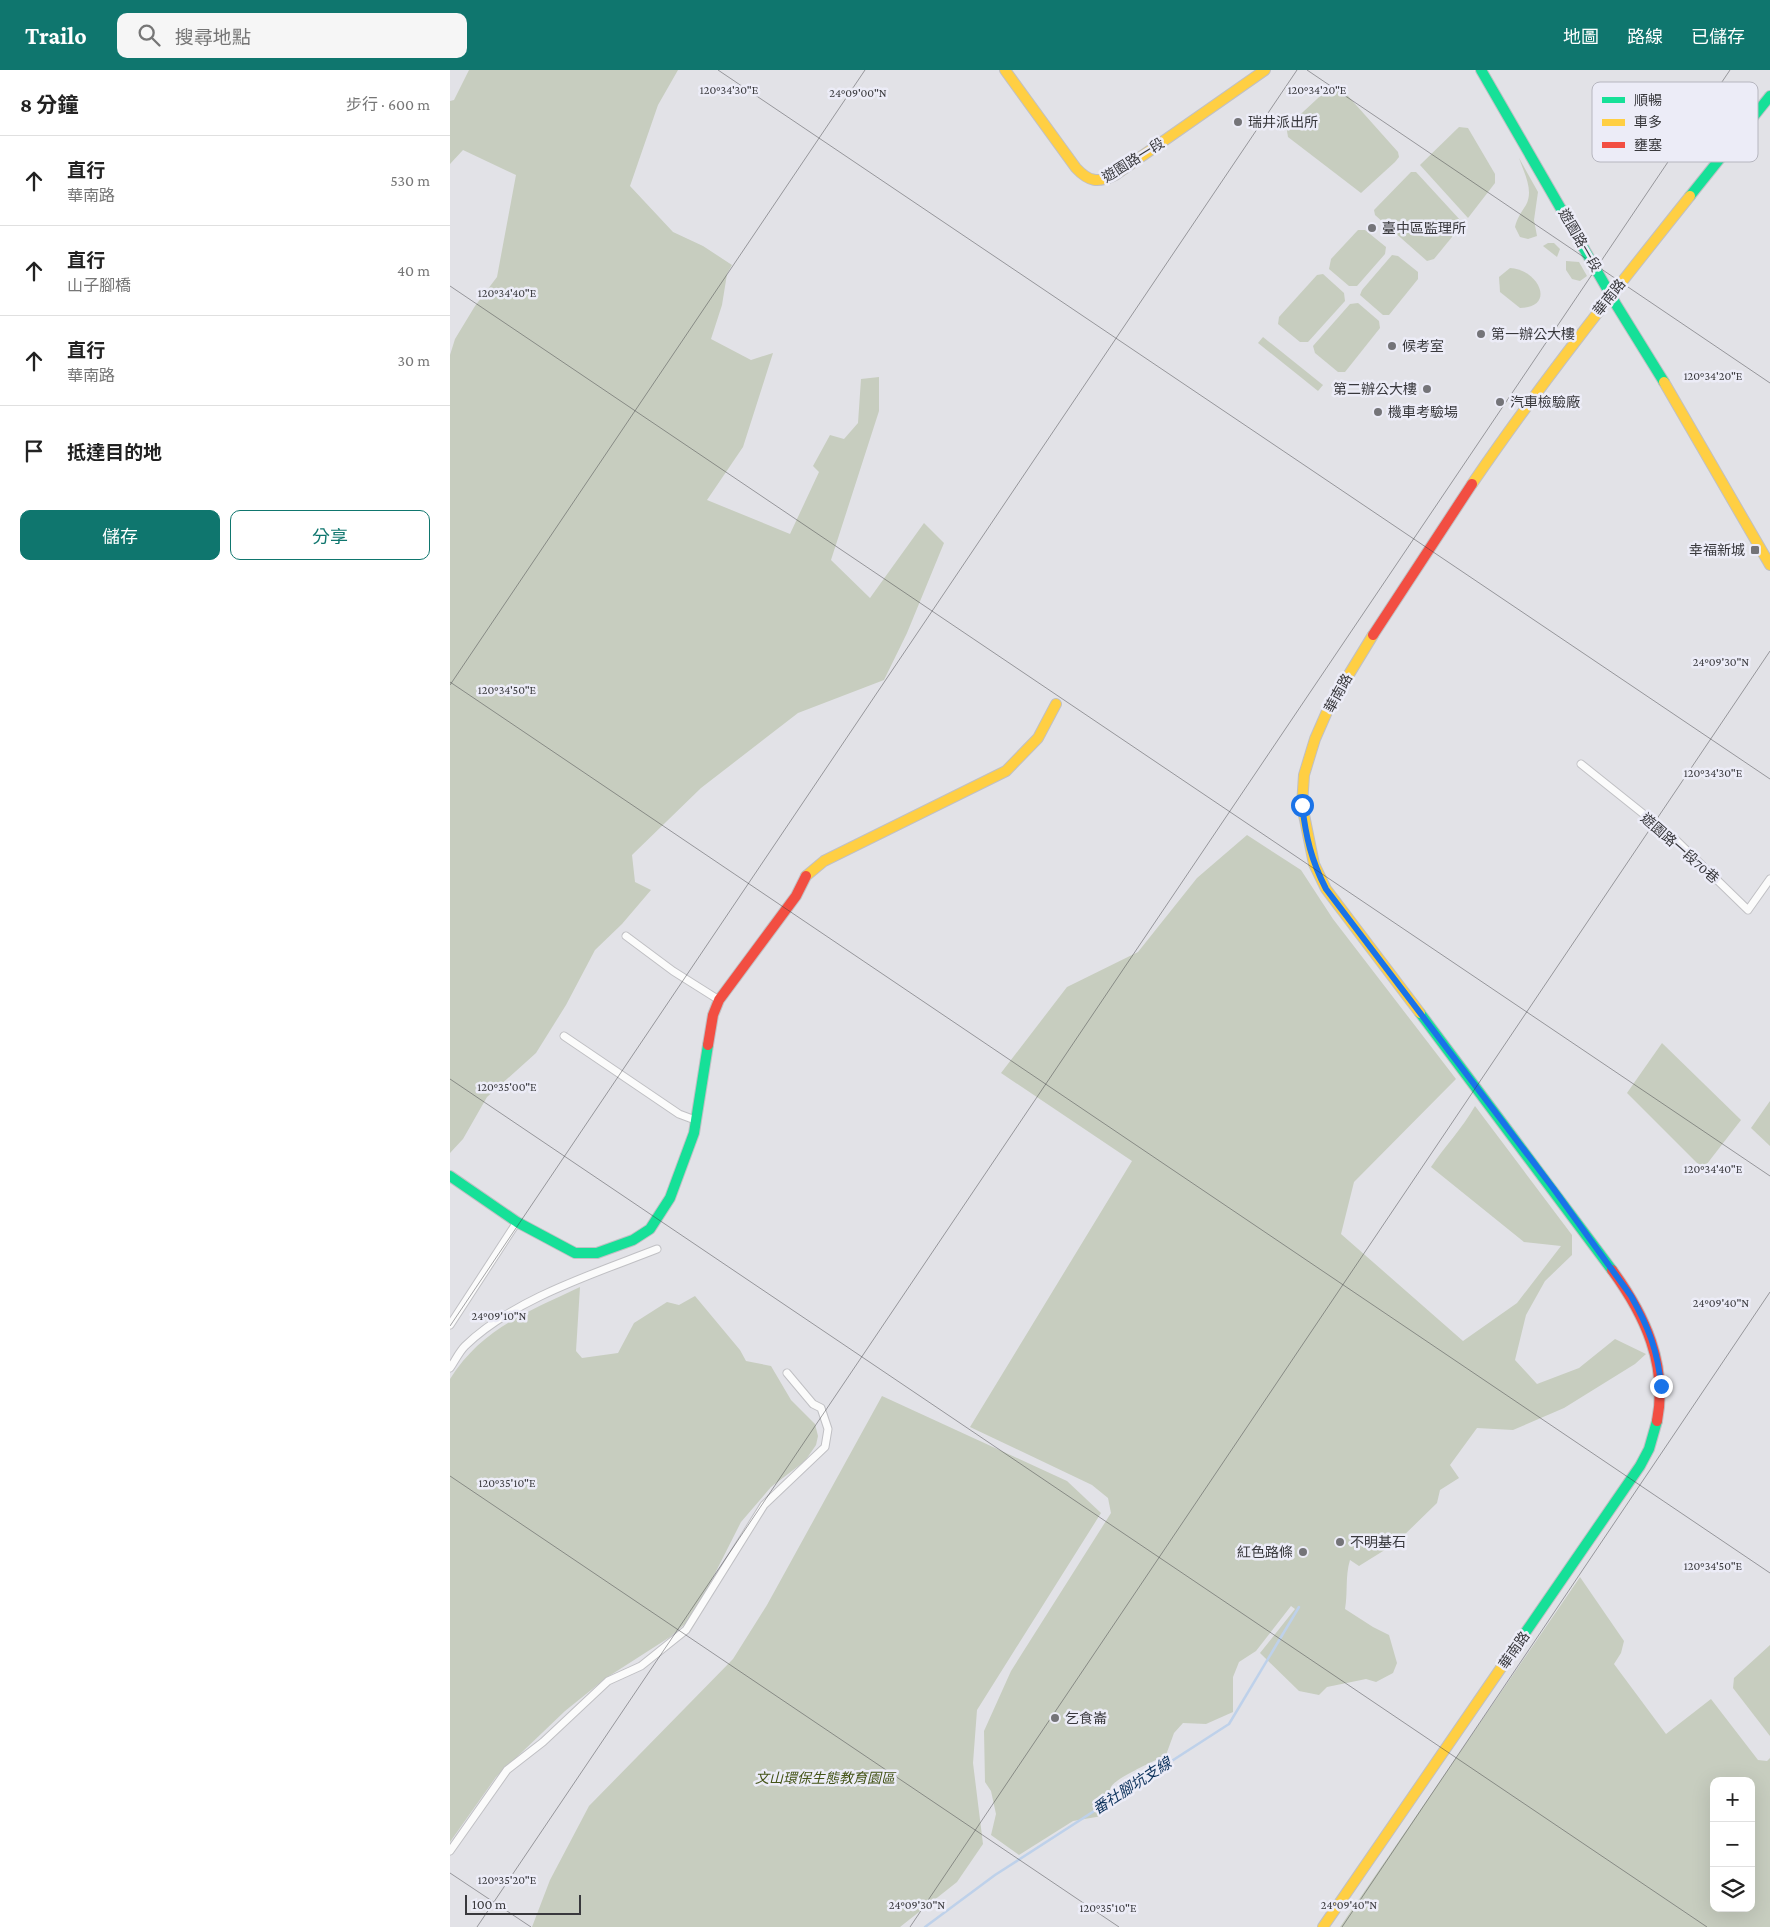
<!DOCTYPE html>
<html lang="zh-TW">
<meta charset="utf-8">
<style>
:root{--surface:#fff;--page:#f6f6f6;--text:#222;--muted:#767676;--line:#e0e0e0;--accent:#0f766e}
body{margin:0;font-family:"Crimson Pro","Noto Sans TC",serif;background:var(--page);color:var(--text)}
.controls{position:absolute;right:15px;bottom:15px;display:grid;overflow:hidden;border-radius:10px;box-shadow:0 5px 20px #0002}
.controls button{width:45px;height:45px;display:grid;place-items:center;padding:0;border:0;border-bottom:1px solid var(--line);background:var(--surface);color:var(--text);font:25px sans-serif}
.scale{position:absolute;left:15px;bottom:12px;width:116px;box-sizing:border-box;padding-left:5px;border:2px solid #39393d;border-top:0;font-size:14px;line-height:18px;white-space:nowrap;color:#39393d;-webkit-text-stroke:4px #ececf7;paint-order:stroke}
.stop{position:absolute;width:15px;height:15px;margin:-11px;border:4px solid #1a73e8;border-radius:50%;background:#fff}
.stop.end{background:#1a73e8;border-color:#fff;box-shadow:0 1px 5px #0008}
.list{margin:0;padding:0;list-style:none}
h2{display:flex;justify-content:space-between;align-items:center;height:65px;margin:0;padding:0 20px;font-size:21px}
h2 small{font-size:16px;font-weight:400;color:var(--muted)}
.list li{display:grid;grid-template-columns:32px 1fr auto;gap:15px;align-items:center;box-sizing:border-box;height:90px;padding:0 20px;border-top:1px solid var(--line)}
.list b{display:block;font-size:19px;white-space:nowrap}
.list p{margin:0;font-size:16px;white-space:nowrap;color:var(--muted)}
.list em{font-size:16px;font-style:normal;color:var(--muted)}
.actions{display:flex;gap:10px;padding:15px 20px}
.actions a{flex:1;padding:11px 0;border:1px solid var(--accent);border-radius:10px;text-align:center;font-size:18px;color:var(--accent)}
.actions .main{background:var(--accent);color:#fff}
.icon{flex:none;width:28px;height:28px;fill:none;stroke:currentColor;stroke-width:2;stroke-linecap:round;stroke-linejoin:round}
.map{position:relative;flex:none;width:1320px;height:1857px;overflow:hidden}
header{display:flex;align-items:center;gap:30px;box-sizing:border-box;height:70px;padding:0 25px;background:var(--accent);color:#fff}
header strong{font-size:24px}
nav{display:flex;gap:28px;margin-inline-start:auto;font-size:18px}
.search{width:350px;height:45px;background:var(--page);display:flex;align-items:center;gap:12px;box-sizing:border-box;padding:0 18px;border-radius:10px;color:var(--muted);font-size:19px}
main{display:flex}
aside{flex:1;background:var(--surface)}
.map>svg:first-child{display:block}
.green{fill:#c7cdbf;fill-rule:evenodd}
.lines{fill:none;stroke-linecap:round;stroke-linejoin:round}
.stream{stroke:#bed1ea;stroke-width:2.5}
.street-casing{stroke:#c0c0c4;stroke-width:9}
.fast-casing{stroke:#c0c0c4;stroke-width:12}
.slow-casing{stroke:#c0c0c4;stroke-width:12}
.jam-casing{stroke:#c0c0c4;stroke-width:12}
.street{stroke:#fbfbfb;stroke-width:7}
.fast{stroke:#16e098;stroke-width:10}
.slow{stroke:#ffcf43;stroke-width:10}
.jam{stroke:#f24e42;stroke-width:10}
.route{stroke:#1a73e8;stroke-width:6}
.ticks{fill:none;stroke:#39393d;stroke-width:1;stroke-opacity:0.45}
.poi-dot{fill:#747478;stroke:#ececf7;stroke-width:2}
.labels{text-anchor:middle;stroke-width:5;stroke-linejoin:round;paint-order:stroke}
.poi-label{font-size:14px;fill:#39393d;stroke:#ececf7;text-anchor:start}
.street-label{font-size:14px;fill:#39393d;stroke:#ececf7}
.park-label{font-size:14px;font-style:italic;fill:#435317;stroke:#ececf7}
.water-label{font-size:15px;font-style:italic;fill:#0b315b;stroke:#ececf7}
.key{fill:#ececf7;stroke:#b6b6bf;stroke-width:1}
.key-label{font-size:14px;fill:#39393d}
.ticks-label{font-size:12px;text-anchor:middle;fill:#39393d;stroke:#ececf7;stroke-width:5;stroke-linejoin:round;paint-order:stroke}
</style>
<header>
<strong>Trailo</strong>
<div class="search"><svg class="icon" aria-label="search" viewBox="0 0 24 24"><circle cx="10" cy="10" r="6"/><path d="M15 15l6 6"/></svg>搜尋地點</div>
<nav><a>地圖</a><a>路線</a><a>已儲存</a></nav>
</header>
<main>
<aside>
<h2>8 分鐘<small>步行 · 600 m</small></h2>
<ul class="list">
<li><svg class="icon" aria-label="ahead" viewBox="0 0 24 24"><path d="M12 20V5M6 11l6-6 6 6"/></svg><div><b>直行</b><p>華南路</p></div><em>530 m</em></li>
<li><svg class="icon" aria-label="ahead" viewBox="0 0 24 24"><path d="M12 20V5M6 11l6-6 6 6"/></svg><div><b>直行</b><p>山子腳橋</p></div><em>40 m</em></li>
<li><svg class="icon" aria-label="ahead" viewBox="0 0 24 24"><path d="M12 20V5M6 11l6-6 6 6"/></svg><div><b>直行</b><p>華南路</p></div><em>30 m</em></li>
<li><svg class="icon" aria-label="arrive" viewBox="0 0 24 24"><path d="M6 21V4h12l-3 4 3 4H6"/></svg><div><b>抵達目的地</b></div></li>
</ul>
<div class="actions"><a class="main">儲存</a><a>分享</a></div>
</aside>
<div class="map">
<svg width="1320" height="1857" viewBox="0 0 1320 1857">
<rect width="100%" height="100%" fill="#e2e2e7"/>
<g class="green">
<polygon points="19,0 228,0 208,35 180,116 223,162 253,176 282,195 277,204 272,235 261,269 301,290 323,283 293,377 257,430 340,464 369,402 363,396 380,365 394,369 408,353 411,309 429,307 429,341 381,490 420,528 474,453 494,473 457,563 434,610 348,643 251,718 182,785 185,812 201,820 172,854 145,880 116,935 86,983 37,1027 13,1069 0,1083 0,285 5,269 25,236 47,207 66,105 13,80 0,94 0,31 4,30"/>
<polygon points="881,16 890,17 948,82 949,87 945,92 911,123 838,67 837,61 839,55"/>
<polygon points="1009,57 1018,58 1045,104 1045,113 1018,148 970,95"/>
<path d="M1069,88L1088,122L1084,150L1087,166L1078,169L1070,167L1065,157C1067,148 1071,143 1076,135C1084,120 1074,103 1069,88Z"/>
<polygon points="961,102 966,102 1011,151 1011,156 984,189 977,191 925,145 924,140"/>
<polygon points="908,160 915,160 936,177 935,184 907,216 899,216 879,199 881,189"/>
<polygon points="1098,173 1104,173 1110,179 1107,187 1093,176"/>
<polygon points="942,185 948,186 968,202 968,209 939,245 933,245 910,225 912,220"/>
<polygon points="1116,191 1129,192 1137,206 1130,211 1122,209 1116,200"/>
<path d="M1060,198C1088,199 1107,237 1070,238L1050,222L1049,207Z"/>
<polygon points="873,204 894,223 895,231 858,272 850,272 828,254 829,247 867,205"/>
<polygon points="908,233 929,251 930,258 895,302 888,302 865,283 863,276 900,234"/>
<polygon points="813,267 873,315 868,321 808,273"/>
<path d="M797,765L851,800L883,849L1006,1009L904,1112L891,1164L1013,1271L1067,1233L1111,1176L1074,1172L981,1097C995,1076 1012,1059 1025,1036L1122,1165V1185L1095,1211L1076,1245L1065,1290L1087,1314L1129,1298L1165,1269L1196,1284L1185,1294L1114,1338L1063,1360L1027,1358L1000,1395L1009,1408L990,1420L987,1433L946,1473L909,1496L900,1490C895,1506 898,1523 895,1539L923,1557L939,1565L947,1593L943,1603L926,1612L916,1609L877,1617L869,1625L849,1621L810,1583L845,1539L841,1536L806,1581L789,1592L783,1607V1642L756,1654L733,1653L724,1663L716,1685C705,1691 665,1708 661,1717C656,1727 663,1731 652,1746L623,1751L569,1785L541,1765L546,1744L541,1721L535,1712L534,1661L561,1601L661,1443L658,1428L642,1415L520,1357L682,1091L551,1003L617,917L688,882L747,808Z"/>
<polygon points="1212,973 1291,1050 1253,1099 1177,1023"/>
<polygon points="1320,1031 1320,1076 1301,1058"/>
<path d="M130,1217L126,1281L132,1288L168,1283L184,1253L217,1232L229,1235L245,1226L290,1280L296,1291L321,1296L341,1330L365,1354L368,1366L366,1375L355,1391L321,1417L291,1452L250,1533L237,1552L220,1567L156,1608L115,1641L46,1707L0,1772V1309C32,1258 78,1242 130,1217Z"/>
<polygon points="432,1326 617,1411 651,1443 527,1640 523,1693 533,1774 507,1812 450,1857 82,1857 100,1810 139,1736 283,1589 317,1535"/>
<path d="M1130,1507L1174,1571L1171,1583L1164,1594L1216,1664L1261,1629L1308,1690L1317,1691L1320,1688V1857H890ZM1264,1711H1301V1838H1264Z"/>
<polygon points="1320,1575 1320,1666 1283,1618 1284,1608"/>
</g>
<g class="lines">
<polyline class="stream" points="475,1857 545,1805 779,1654 849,1537"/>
<defs>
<g id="street">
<polyline points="1131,694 1226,770 1298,840 1320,809"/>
<polyline points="176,866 223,901 269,930"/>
<polyline points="114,966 229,1044 245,1050"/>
<polyline points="0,1255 67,1152"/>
<path d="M0,1298C5,1291 9,1282 15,1276C63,1229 146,1203 207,1179"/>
<polyline points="0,1781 57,1700 93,1672 158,1611 191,1596 236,1560 314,1435 375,1377 378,1359 371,1338 363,1334 337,1303"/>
</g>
<g id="fast">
<polyline points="1031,0 1167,236 1214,312"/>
<polyline points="1240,126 1320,26"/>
<polyline points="970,943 1162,1200"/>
<polyline points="0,1106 67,1152 125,1183 147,1183 183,1170 200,1159 220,1128 244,1063 258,975"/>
<polyline points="1053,1595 1190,1396 1199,1379 1207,1351"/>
</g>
<g id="slow">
<path d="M555,0L626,98C639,112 648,113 665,105L815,0"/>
<polyline points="1214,312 1320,495"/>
<path d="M1022,414C1090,314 1165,220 1240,126"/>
<polyline points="923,565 879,637 865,669 854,705 852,735 864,794 876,819 970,943"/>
<polyline points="356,806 374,791 556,701 588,668 606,634"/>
<polyline points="873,1857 1053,1595"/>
</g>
<g id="jam">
<polyline points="923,565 1022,414"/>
<polyline points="258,975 263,945 269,930 346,826 356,806"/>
<path d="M1162,1200C1195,1245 1218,1295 1207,1351"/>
</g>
</defs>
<use href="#street" class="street-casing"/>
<use href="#fast" class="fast-casing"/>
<use href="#slow" class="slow-casing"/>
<use href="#jam" class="jam-casing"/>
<use href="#street" class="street"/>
<use href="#fast" class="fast"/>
<use href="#slow" class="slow"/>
<use href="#jam" class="jam"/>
</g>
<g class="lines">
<path class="route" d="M852,735C856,767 861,790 876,819L1103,1118L1181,1226C1198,1256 1208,1281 1211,1316"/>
</g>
<path class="ticks" d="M268,0L1320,709M857,0L1320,313M0,216L1320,1106M0,612L1320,1503M0,615L415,0M0,1009L1257,1857M0,1256L847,0M0,1406L669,1857M0,1803L81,1857M27,1857L1280,0M460,1857L1320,581M892,1857L1320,1222"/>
<g class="poi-dot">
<circle cx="788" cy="52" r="5"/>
<circle cx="922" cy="158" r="5"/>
<circle cx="1031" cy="264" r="5"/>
<circle cx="942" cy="276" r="5"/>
<circle cx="977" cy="319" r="5"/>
<circle cx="1050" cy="332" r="5"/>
<circle cx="928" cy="342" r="5"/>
<rect x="1300" y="475" width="10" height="10" rx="2.5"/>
<circle cx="890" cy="1472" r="5"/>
<circle cx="853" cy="1482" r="5"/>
<circle cx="605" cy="1648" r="5"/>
</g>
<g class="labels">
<g class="poi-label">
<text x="798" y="57">瑞井派出所</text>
<text x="932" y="163">臺中區監理所</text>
<text x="1041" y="269">第一辦公大樓</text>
<text x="952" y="281">候考室</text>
<text x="967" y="324" text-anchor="end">第二辦公大樓</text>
<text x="1060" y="337">汽車檢驗廠</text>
<text x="938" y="347">機車考驗場</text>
<text x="1295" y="485" text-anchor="end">幸福新城</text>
<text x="900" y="1477">不明基石</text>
<text x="843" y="1487" text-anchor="end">紅色路條</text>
<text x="615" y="1653">乞食崙</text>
</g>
<g class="street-label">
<text transform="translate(683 90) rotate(-32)" y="5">遊園路一段</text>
<text transform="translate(1130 170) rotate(60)" y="5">遊園路一段</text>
<text transform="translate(1159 227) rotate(-51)" y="5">華南路</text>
<text transform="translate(888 623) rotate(-61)" y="5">華南路</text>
<text transform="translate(1230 778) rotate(41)" y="5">遊園路一段70巷</text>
<text transform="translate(1064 1580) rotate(-55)" y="5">華南路</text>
</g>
<g class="park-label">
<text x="375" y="1713">文山環保生態教育園區</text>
</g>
<g class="water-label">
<text transform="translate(682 1716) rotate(-33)" y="5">番社腳坑支線</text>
</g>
</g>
<rect x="1142" y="12" width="166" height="80" rx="8" class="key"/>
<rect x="1152" y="27" width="23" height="6" fill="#16e098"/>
<rect x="1152" y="49" width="23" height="7" fill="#ffcf43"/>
<rect x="1152" y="72" width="23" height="6" fill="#f24e42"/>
<g class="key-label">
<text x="1184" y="35">順暢</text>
<text x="1184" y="57">車多</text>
<text x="1184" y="80">壅塞</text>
</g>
<g class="ticks-label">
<text x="279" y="24">120°34'30"E</text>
<text x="867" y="24">120°34'20"E</text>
<text x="408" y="27">24°09'00"N</text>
<text x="57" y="227">120°34'40"E</text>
<text x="1263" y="310">120°34'20"E</text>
<text x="1271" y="596">24°09'30"N</text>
<text x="57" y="624">120°34'50"E</text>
<text x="1263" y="707">120°34'30"E</text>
<text x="57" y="1021">120°35'00"E</text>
<text x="1263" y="1103">120°34'40"E</text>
<text x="1271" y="1237">24°09'40"N</text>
<text x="49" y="1250">24°09'10"N</text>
<text x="57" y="1417">120°35'10"E</text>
<text x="1263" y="1500">120°34'50"E</text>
<text x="57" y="1814">120°35'20"E</text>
<text x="467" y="1839">24°09'30"N</text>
<text x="899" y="1839">24°09'40"N</text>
<text x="658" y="1842">120°35'10"E</text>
</g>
</svg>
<div class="controls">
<button>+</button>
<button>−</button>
<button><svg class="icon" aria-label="layers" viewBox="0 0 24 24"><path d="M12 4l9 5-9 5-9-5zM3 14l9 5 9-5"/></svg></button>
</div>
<div class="scale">100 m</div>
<div class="stop" style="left:852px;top:735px"></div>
<div class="stop end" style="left:1211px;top:1316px"></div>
</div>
</main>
